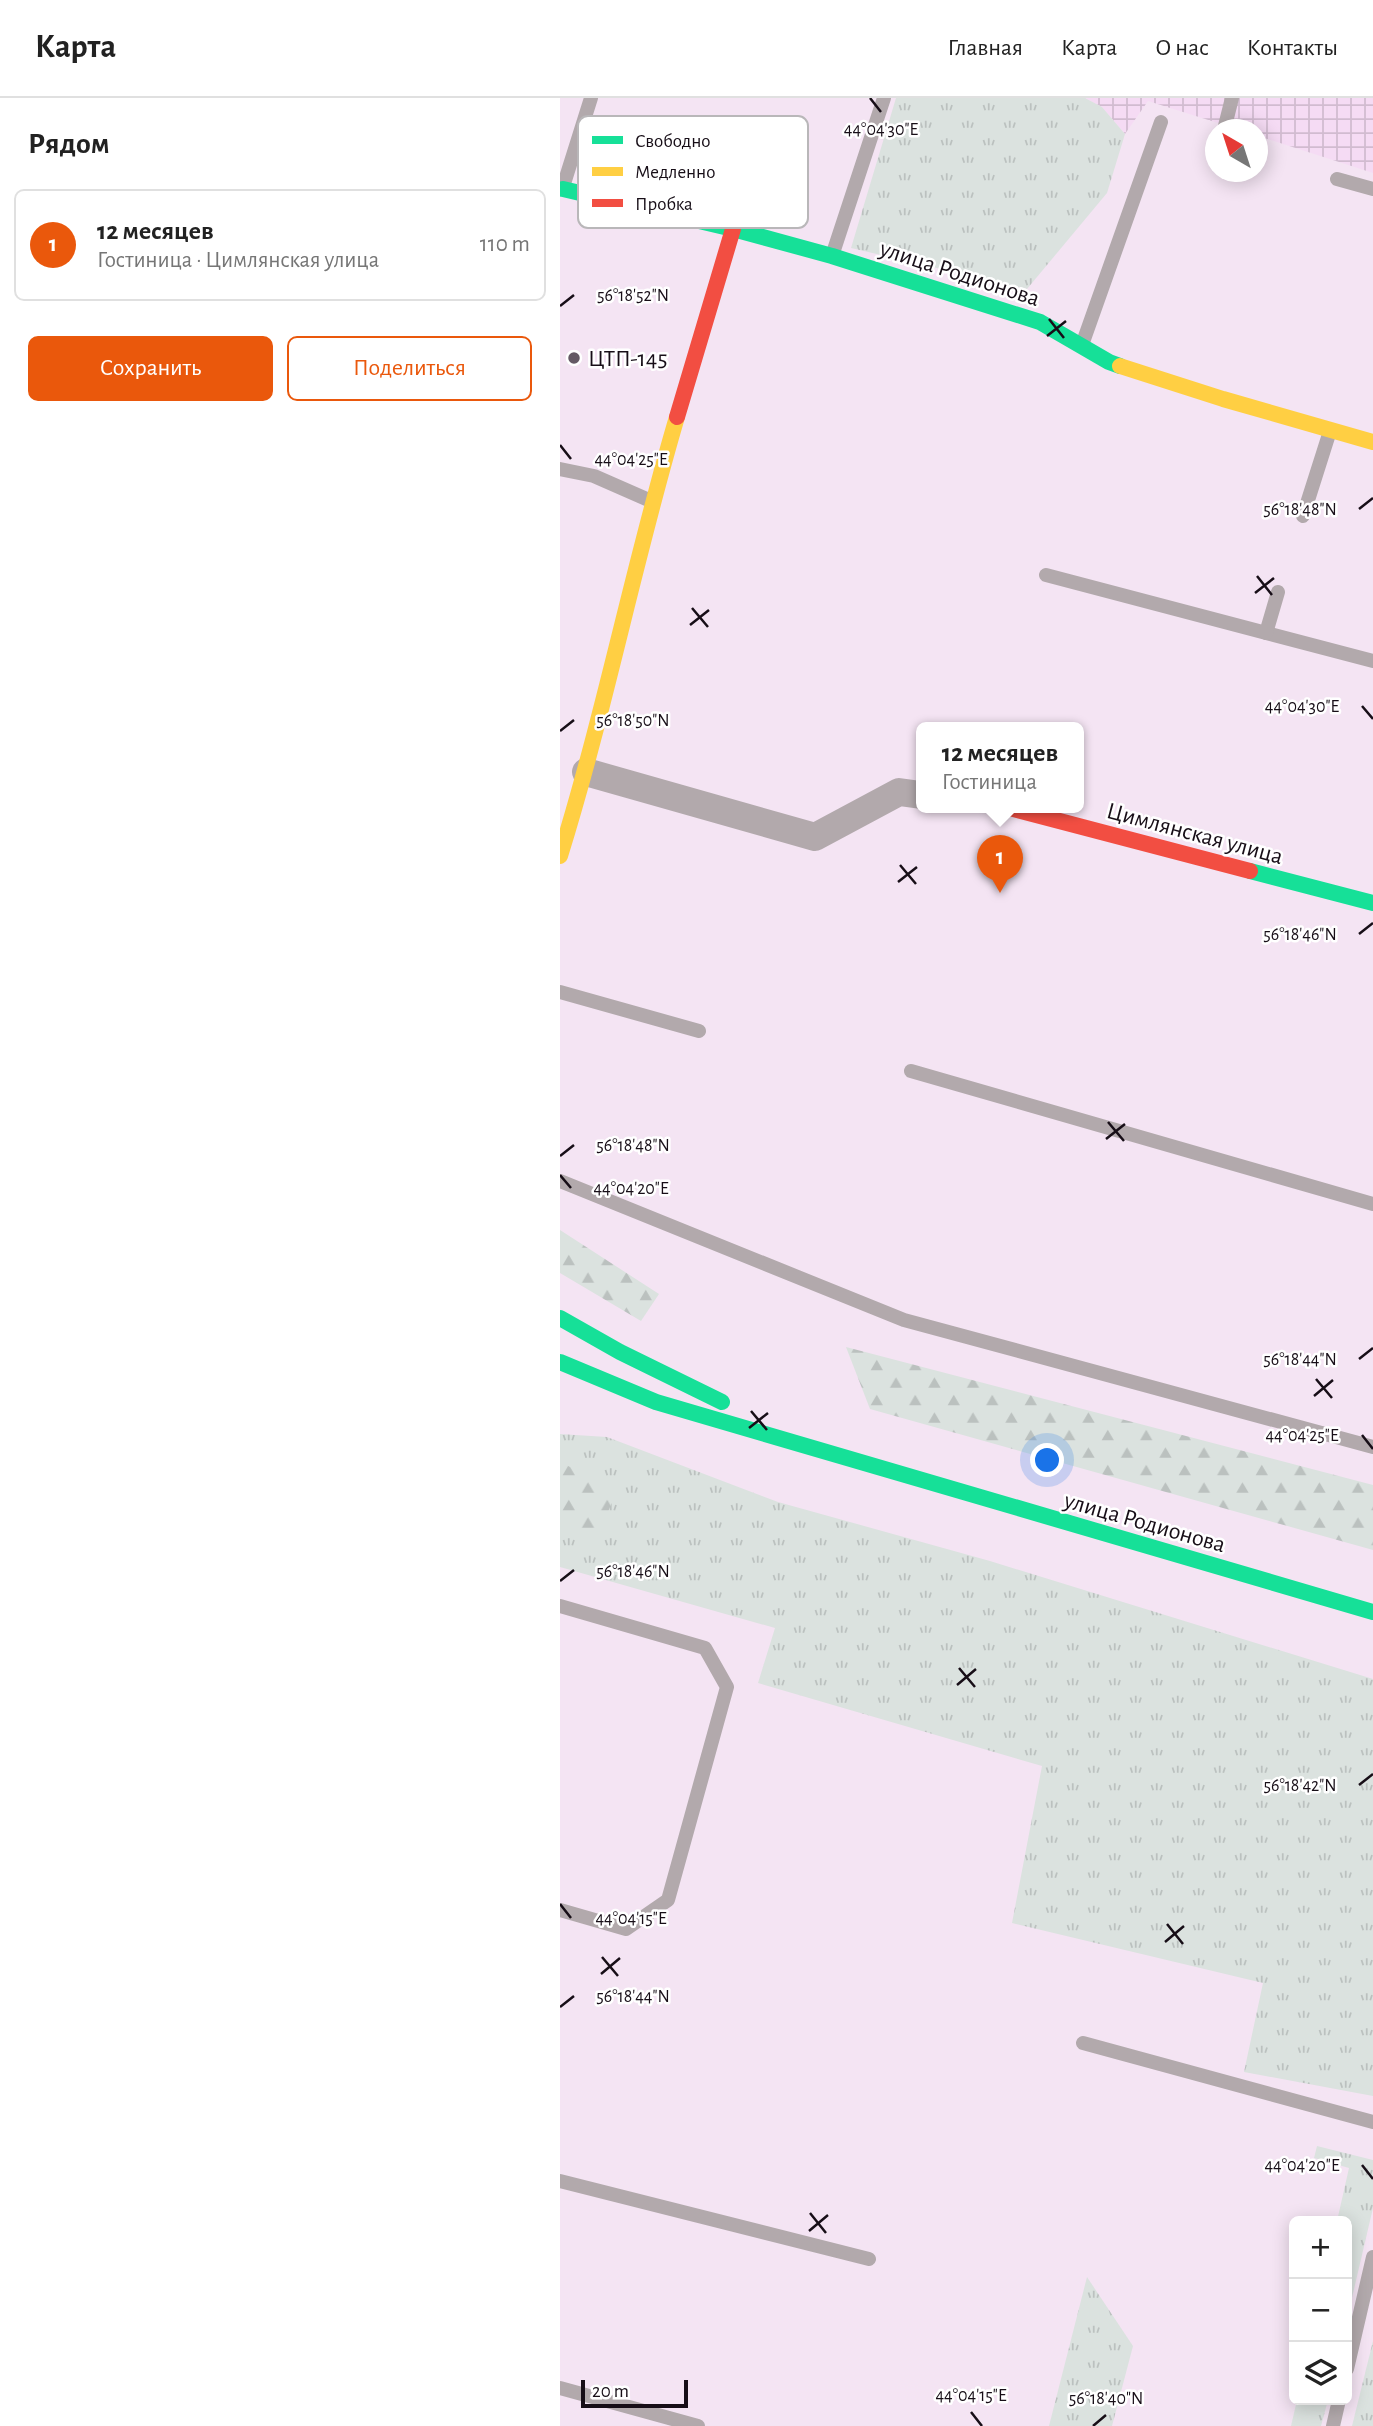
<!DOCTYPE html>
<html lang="ru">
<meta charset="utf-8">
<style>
:root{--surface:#fff;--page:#f2f2f2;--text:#222;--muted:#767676;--line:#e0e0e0;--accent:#ea580c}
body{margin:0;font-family:"Alegreya Sans",sans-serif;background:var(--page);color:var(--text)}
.controls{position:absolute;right:21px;bottom:21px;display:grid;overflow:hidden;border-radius:10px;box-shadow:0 4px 18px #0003}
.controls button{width:63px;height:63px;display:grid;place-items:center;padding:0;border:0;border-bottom:2px solid var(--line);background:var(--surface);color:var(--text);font:35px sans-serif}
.compass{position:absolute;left:645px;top:21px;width:63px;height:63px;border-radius:50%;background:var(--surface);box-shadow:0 4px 18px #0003;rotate:321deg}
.scale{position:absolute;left:21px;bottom:18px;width:107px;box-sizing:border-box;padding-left:7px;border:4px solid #170e17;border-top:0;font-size:19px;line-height:24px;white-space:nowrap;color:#170e17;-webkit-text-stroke:5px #fff;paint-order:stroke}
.you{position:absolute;left:488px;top:1363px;width:24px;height:24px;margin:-18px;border:5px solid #fff;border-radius:50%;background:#1a73e8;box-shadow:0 0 0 10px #1a73e833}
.badge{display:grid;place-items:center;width:46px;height:46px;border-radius:50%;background:var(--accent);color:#fff;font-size:23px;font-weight:700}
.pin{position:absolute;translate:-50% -58px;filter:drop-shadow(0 2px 4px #0008)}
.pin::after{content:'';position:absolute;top:37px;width:24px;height:21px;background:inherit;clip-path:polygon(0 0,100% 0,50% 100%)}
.popup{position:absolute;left:356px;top:624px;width:168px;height:91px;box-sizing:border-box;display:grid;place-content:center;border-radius:10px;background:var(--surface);filter:drop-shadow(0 2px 5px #0005);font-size:23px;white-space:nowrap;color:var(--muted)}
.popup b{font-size:26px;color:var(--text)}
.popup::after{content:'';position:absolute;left:50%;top:100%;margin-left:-14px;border:14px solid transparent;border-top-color:var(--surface)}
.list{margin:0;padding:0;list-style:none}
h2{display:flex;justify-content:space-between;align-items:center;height:91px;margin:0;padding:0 28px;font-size:30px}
h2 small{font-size:23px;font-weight:400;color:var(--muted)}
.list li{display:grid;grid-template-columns:46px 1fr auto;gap:21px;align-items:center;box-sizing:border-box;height:112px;margin:0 14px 14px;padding:0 14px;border:2px solid var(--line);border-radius:10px}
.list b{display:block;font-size:26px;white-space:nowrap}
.list p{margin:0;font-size:23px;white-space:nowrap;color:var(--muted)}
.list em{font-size:23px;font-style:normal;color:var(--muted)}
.actions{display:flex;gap:14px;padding:21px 28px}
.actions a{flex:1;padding:16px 0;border:2px solid var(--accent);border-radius:10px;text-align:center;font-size:24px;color:var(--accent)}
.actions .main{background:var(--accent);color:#fff}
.icon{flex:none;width:38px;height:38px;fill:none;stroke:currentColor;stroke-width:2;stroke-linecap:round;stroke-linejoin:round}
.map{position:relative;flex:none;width:813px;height:2328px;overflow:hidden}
header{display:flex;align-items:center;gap:42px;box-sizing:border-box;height:98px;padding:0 35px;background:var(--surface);border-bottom:2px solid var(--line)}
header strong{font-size:33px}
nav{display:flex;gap:38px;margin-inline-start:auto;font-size:24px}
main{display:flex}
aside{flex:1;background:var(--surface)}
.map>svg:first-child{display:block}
.industrial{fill:url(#industrial-grid)}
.grass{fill:url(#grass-tufts)}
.forest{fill:url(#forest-firs)}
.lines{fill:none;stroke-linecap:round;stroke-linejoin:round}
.lane{stroke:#b2a9ac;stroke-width:14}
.street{stroke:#b2a9ac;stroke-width:28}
.fast{stroke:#16e098;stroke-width:16}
.slow{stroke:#ffcf43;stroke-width:16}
.jam{stroke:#f24e42;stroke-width:16}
.ticks{fill:none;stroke:#170e17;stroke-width:2.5}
.poi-dot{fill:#645964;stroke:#fff;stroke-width:2.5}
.labels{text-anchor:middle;stroke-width:5;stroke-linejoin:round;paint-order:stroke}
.street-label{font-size:24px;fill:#170e17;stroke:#fff}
.poi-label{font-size:24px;fill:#170e17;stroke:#fff;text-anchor:start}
.key{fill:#fff;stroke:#b9b7b9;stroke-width:2}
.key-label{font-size:19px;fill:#170e17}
.ticks-label{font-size:18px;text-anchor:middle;fill:#170e17;stroke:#fff;stroke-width:5;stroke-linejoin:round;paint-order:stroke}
</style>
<header>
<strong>Карта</strong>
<nav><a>Главная</a><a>Карта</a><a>О нас</a><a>Контакты</a></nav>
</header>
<main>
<aside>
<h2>Рядом<small></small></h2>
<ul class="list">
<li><span class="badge">1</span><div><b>12 месяцев</b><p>Гостиница · Цимлянская улица</p></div><em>110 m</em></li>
</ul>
<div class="actions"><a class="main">Сохранить</a><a>Поделиться</a></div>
</aside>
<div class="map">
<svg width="813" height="2328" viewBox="0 0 813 2328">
<defs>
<pattern id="industrial-grid" width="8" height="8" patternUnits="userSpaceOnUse" patternTransform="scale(1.75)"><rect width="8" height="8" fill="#f5dbf4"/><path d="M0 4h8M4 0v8" fill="none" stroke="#d1bbd0"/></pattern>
<pattern id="grass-tufts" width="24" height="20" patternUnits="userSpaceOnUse" patternTransform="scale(1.75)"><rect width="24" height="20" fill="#dbe2df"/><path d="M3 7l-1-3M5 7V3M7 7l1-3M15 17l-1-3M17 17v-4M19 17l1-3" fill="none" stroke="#bbc1bf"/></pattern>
<pattern id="forest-firs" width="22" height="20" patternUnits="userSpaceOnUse" patternTransform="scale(1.75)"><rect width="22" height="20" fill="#dbe2df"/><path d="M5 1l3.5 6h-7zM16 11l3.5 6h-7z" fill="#bbc1bf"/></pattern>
</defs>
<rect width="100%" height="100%" fill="#f4e4f3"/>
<polygon class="industrial" points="525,0 813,0 813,75 698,38 698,32 677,31 588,3 565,36 542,9"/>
<g class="grass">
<polygon points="336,0 525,0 542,9 565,36 547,95 467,191 291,150"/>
<polygon points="0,1336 47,1339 218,1404 430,1463 813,1581 813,1998 684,1974 703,1885 452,1825 482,1668 198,1585 215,1530 0,1469"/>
<polygon points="757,2048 813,2062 813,2110 787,2221 787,2123 777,2123 789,2070 754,2060"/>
<polygon points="527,2179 573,2248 552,2328 489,2328"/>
<polygon points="813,2243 813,2328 792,2328"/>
<polygon points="737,2302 768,2302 761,2328 731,2328"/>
</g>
<g class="forest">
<polygon points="0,1132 99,1196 81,1223 0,1175"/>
<polygon points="286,1249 813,1387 813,1452 310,1311"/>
<polygon points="0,1364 57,1392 37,1441 0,1434"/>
</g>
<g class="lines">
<g class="lane">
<polyline points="664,32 672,0"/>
<polyline points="777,81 813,91"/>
<polyline points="3,89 31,0"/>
<polyline points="272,158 324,0"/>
<polyline points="522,247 601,24"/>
<polyline points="0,371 34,378 91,403"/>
<polyline points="743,418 770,333"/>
<polyline points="486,477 813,563"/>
<polyline points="706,535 718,494"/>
<polyline points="0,894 139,933"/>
<polyline points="351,973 813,1106"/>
<polyline points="0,1083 344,1222 813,1349"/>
<polyline points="0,1508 145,1550 167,1589 108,1802 66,1831 0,1812"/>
<polyline points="523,1945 813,2024"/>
<polyline points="0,2083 309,2161"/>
<polyline points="787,2271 813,2159"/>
<polyline points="0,2290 138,2328"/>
<polyline points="773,2328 779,2302"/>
</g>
<polyline class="street" points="26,674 255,739 339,694 361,697"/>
<g class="fast">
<polyline points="3,91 173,131 272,158 480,224 549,264 560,268"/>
<polyline points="690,773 813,805"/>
<polyline points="0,1220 60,1254 162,1304"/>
<polyline points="0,1264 96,1304 813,1514"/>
</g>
<g class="slow">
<polyline points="560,268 663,301 813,344"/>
<path d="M0,758C45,613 74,464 117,319"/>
</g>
<g class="jam">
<polyline points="117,319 173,131"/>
<polyline points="446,709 690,773"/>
</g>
</g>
<path class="ticks" d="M310,0L321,14M0,208L14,197M489,221L504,240M487,238L506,223M0,347L11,361M799,411L813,400M697,478L712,497M695,495L714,480M132,510L148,529M130,527L149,512M802,608L813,621M0,633L14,622M340,767L356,786M338,784L357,769M799,836L813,825M548,1024L564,1043M546,1041L565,1026M0,1058L14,1047M0,1077L11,1090M799,1261L813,1250M756,1281L772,1300M754,1298L773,1282M191,1313L207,1332M189,1330L208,1315M802,1337L813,1351M0,1483L14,1472M399,1570L415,1589M397,1587L416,1571M799,1687L813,1676M0,1806L11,1820M607,1826L623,1846M605,1844L624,1828M42,1859L58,1878M41,1876L60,1860M0,1909L14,1898M802,2067L813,2081M250,2115L266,2135M249,2133L268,2117M411,2314L422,2328M533,2328L546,2317"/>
<circle class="poi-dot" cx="14" cy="260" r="7"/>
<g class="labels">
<g class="street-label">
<text transform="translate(400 175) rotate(18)" y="8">улица Родионова</text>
<text transform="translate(635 735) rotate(15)" y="8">Цимлянская улица</text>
<text transform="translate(585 1424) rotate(16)" y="8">улица Родионова</text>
</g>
<g class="poi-label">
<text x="28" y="268">ЦТП-145</text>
</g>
</g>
<rect x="18" y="18" width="230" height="112" rx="10" class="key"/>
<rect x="32" y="38" width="31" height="8" fill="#16e098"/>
<rect x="32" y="69" width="31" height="9" fill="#ffcf43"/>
<rect x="32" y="101" width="31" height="8" fill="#f24e42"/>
<g class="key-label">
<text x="75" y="49">Свободно</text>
<text x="75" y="80">Медленно</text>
<text x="75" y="112">Пробка</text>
</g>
<g class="ticks-label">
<text x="321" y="37">44°04'30"E</text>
<text x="73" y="203">56°18'52"N</text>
<text x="71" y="367">44°04'25"E</text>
<text x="740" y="417">56°18'48"N</text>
<text x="742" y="614">44°04'30"E</text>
<text x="73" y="628">56°18'50"N</text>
<text x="740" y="842">56°18'46"N</text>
<text x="73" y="1053">56°18'48"N</text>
<text x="71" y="1096">44°04'20"E</text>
<text x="740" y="1267">56°18'44"N</text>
<text x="742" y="1343">44°04'25"E</text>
<text x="73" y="1479">56°18'46"N</text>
<text x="740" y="1693">56°18'42"N</text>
<text x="71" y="1826">44°04'15"E</text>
<text x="73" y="1904">56°18'44"N</text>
<text x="742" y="2073">44°04'20"E</text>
<text x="411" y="2303">44°04'15"E</text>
<text x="546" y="2306">56°18'40"N</text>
</g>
</svg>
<div class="controls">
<button>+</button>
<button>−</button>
<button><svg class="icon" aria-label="layers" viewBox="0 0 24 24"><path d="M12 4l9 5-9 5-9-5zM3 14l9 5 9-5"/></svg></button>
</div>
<svg class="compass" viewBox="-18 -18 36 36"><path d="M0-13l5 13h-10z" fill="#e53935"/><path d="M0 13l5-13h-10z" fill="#767676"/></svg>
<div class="scale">20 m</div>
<div class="you"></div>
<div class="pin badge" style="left:440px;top:795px">1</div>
<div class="popup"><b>12 месяцев</b>Гостиница</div>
</div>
</main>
